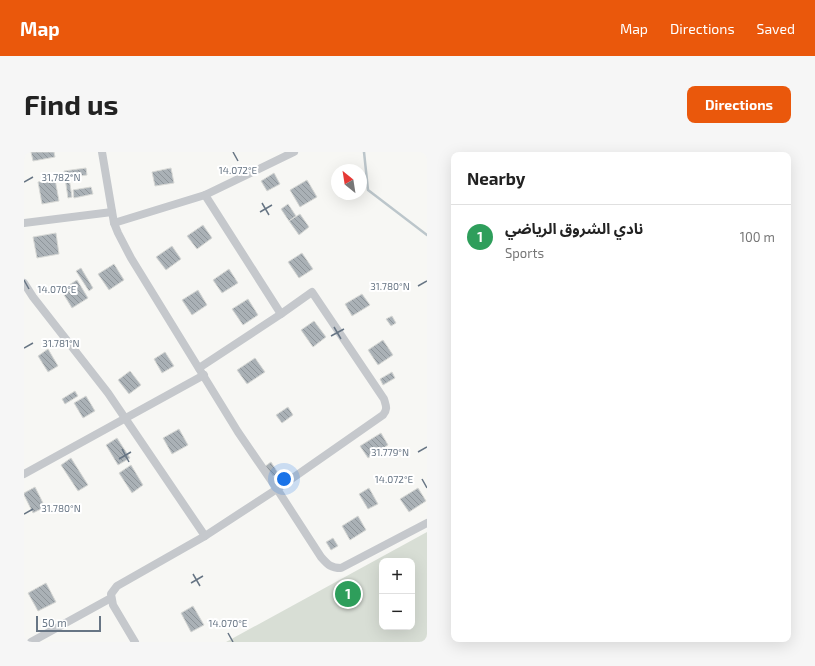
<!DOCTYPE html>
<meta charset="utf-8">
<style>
:root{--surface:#fff;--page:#f6f6f6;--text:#222;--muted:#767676;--line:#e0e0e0;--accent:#ea580c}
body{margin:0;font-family:"Exo 2","Noto Sans Arabic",sans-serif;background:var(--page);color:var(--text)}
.controls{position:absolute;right:12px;bottom:12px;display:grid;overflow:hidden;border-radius:8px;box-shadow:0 4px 16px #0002}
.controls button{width:36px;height:36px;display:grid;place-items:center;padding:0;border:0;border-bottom:1px solid var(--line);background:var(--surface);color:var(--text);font:20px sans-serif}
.compass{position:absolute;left:307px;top:12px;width:36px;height:36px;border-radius:50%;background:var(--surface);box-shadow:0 4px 16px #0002;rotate:330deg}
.scale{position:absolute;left:12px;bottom:10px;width:65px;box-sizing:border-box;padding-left:4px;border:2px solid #677584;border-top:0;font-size:11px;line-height:14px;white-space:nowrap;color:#677584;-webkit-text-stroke:3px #fff;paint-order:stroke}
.you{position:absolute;left:260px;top:327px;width:14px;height:14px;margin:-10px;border:3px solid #fff;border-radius:50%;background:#1a73e8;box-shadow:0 0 0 6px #1a73e833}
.badge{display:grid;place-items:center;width:26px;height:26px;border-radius:50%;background:var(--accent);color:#fff;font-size:13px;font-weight:700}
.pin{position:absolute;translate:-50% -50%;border:2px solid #fff;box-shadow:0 1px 4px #0006}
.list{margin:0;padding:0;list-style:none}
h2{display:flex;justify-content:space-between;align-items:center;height:52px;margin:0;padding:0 16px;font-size:17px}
h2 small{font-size:13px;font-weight:400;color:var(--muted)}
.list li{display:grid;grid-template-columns:26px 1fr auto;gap:12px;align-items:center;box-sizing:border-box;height:64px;padding:0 16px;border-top:1px solid var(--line)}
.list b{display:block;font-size:15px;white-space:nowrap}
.list p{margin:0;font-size:13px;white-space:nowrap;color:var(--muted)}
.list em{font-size:13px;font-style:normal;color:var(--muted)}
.map{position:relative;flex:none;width:403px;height:490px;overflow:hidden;border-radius:8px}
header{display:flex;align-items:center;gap:24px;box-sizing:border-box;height:56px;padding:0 20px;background:var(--accent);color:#fff}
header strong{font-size:19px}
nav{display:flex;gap:22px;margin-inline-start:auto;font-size:14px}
.intro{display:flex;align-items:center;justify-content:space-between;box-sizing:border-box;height:96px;padding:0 24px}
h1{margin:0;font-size:28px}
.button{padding:10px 18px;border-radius:8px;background:var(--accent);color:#fff;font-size:14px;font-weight:700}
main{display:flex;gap:24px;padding:0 24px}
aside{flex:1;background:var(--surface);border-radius:8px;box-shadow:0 4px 16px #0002}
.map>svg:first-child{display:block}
.grass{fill:#d8ded5;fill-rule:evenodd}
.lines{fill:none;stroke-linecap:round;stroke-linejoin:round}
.stream{stroke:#bcc6cb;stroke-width:2.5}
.building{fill:url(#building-back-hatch);stroke:#d8d9d6}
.minor{stroke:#c5c8cc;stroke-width:8}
.ticks{fill:none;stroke:#677584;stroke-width:1.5}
.ticks-label{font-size:10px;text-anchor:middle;fill:#677584;stroke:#fff;stroke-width:4;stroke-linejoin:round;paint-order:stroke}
</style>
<header>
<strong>Map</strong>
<nav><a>Map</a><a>Directions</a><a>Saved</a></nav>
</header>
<div class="intro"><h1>Find us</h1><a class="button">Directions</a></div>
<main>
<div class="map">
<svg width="403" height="490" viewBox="0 0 403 490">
<defs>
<pattern id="building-back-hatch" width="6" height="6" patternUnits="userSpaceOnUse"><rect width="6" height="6" fill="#aab1b6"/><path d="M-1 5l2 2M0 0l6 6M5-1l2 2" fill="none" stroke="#8e959a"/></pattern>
</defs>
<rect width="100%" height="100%" fill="#f7f7f4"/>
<path class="grass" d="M403,380V490H202ZM358,409H388V475H358Z"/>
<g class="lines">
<polyline class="stream" points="340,0 344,38 403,83"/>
</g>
<g class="building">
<polygon points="7,0 30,0 31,5 9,9"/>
<polygon points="62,16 63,23 41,26 40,19"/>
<polygon points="147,16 150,31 131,34 128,20"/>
<polygon points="250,21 256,32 243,39 237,29"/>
<polygon points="41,26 45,26 48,45 44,46"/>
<polygon points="31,27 35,49 18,52 14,30"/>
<polygon points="283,28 293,45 276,55 266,38"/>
<polygon points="67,35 69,42 50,46 49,38"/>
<polygon points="264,52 272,64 265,69 257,57"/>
<polygon points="276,62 285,75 275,83 265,69"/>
<polygon points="179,73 188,86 173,97 163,84"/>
<polygon points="32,81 35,102 13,106 9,85"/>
<polygon points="148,94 157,107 142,118 132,105"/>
<polygon points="278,101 289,117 275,126 264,110"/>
<polygon points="90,112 100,128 85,138 74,122"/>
<polygon points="57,116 69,136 65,139 52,119"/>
<polygon points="205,117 214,131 198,141 189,128"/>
<polygon points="53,128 64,146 48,156 37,138"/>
<polygon points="174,138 183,153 168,163 158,148"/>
<polygon points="338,142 346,153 328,164 321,152"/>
<polygon points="224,147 234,163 219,173 208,157"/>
<polygon points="368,164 372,171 367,174 362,167"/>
<polygon points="290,169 302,185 289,195 277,178"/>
<polygon points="359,188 369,203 354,213 344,198"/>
<polygon points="24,197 34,214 24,220 14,204"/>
<polygon points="141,200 150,214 138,221 130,207"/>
<polygon points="231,206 241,220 223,232 213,218"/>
<polygon points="106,219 117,233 105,242 94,228"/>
<polygon points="368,220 371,226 359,233 356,227"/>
<polygon points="51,239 54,244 41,252 38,247"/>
<polygon points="62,244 71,259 59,266 50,251"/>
<polygon points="264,255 269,263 258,271 252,263"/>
<polygon points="155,277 164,293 148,302 139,286"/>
<polygon points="357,281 364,293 344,306 336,294"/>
<polygon points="93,286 106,306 94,313 82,293"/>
<polygon points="47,306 64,333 54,339 37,313"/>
<polygon points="247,310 254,321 247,326 240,315"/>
<polygon points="107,313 119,333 108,341 95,321"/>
<polygon points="11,335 21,355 9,361 0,343 0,341"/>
<polygon points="345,336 354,352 344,357 335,342"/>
<polygon points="394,336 402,349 385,360 376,347"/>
<polygon points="334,364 342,378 326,388 318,374"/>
<polygon points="309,386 314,394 307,398 302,390"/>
<polygon points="22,431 32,450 14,459 4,441"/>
<polygon points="169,454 180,473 167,480 157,461"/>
</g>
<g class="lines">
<g class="minor">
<path d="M78,0L90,71L94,81L107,106L214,280L253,337L297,405C304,413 307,416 317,416L403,371"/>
<polyline points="181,43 257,162"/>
<polyline points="0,71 88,60"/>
<polyline points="90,71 181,43 270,0"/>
<polyline points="0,131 9,145 84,241 181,384"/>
<polyline points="0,322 180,223"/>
<polyline points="7,490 87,446"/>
<path d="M111,490L89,453L87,442L93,434L181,384L253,337L359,263C364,257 362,254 360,247L288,140L257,162L175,216"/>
</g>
</g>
<path class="ticks" d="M209,0L214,9M0,30L9,25M238,51L245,63M236,60L248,53M0,128L5,137M394,134L403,129M310,175L317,187M307,184L320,177M0,196L9,191M98,297L105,310M394,300L403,295M95,307L107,300M398,327L403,336M0,362L9,357M169,422L176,434M167,431L179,424M204,481L209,490"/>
<g class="ticks-label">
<text x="214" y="22">14.072°E</text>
<text x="37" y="29">31.782°N</text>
<text x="366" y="138">31.780°N</text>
<text x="33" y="141">14.070°E</text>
<text x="37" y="195">31.781°N</text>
<text x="366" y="304">31.779°N</text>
<text x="370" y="331">14.072°E</text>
<text x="37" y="360">31.780°N</text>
<text x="204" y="475">14.070°E</text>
</g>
</svg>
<div class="controls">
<button>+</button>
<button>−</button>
</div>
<svg class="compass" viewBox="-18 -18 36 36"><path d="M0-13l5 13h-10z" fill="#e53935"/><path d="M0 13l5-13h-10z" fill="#767676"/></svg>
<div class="scale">50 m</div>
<div class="you"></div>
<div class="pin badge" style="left:324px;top:442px;background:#2e9e5b">1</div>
</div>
<aside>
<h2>Nearby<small></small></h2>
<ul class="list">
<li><span class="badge" style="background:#2e9e5b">1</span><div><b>نادي الشروق الرياضي</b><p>Sports</p></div><em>100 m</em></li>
</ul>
</aside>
</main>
